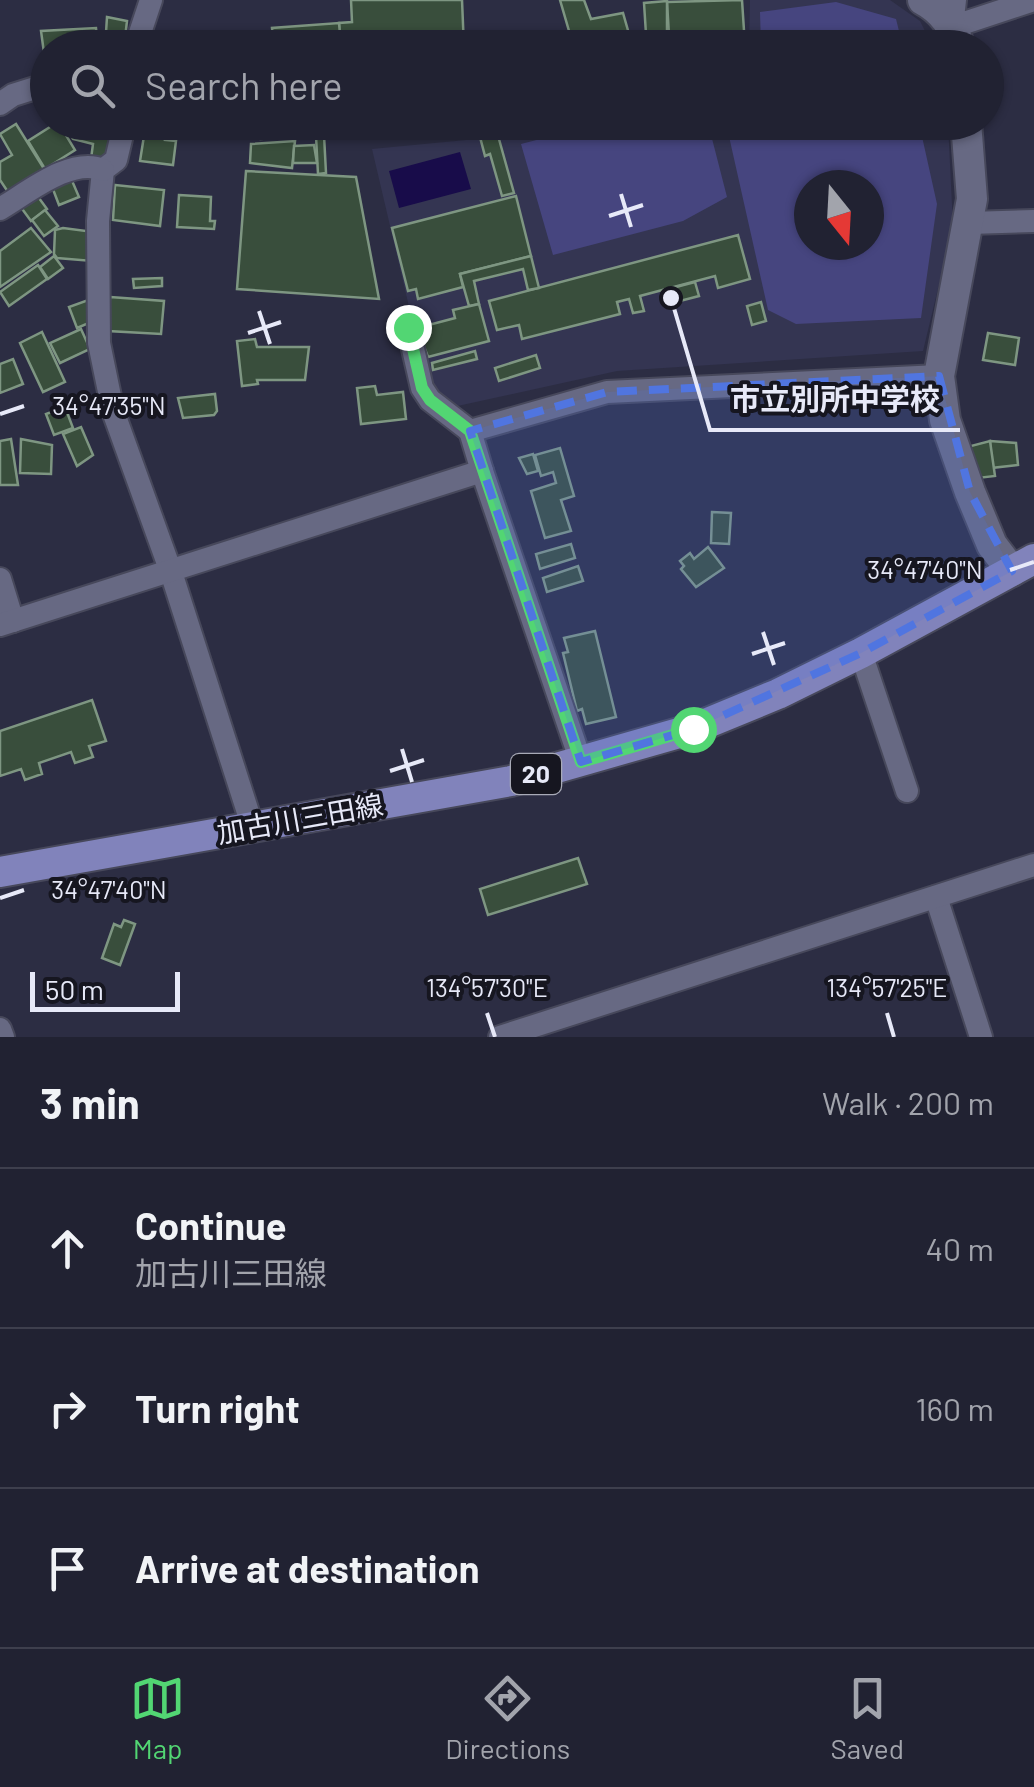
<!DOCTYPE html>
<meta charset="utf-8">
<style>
:root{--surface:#212232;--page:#2d2f3e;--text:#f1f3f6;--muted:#a2a4ac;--line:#3e3f4d;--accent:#52d673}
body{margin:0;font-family:Barlow,"Noto Sans JP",sans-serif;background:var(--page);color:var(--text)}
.compass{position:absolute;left:794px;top:170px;width:90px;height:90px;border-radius:50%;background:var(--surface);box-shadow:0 2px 8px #0004;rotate:162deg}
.scale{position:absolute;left:30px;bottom:25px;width:150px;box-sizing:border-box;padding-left:10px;border:5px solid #e7e9f8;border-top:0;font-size:28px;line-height:35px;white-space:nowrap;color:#e7e9f8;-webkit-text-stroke:8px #161620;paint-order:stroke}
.stop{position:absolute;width:30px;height:30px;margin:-22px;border:8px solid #52d673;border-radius:50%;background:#fff}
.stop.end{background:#52d673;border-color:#fff;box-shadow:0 2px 10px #0008}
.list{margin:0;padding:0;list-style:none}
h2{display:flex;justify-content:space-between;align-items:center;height:130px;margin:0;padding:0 40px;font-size:42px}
h2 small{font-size:32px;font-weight:400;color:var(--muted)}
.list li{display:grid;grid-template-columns:65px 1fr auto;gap:30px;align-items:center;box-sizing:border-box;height:160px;padding:0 40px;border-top:2px solid var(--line)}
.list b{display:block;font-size:38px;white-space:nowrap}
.list p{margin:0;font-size:32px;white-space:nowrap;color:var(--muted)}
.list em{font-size:32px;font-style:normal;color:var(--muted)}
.icon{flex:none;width:55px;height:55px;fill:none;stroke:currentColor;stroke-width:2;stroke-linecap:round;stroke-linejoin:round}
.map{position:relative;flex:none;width:1034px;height:1037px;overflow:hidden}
.search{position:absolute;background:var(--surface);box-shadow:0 2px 8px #0004;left:30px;right:30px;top:30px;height:110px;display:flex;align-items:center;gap:25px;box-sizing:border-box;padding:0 35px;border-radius:55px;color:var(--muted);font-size:38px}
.sheet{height:610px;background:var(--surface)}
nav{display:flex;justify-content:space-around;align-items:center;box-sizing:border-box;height:140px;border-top:2px solid var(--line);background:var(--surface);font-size:28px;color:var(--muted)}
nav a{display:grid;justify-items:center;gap:5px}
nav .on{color:var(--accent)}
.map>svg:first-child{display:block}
.built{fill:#343552;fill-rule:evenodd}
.green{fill:#46457f;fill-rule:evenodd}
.water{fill:#180c4a}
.building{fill:#394e3c;stroke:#7e9682;stroke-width:2.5}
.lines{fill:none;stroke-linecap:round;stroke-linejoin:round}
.street-casing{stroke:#47485b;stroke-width:26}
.secondary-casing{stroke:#47485b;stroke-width:34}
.primary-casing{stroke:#47485b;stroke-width:34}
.street{stroke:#676983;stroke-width:22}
.secondary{stroke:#676983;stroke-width:30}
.primary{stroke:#8183bb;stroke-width:30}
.route{stroke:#52d673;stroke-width:12}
.marked{fill:#5075e0;fill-opacity:0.2;stroke:#5075e0;stroke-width:8;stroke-dasharray:20 12;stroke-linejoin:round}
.ticks{fill:none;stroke:#e7e9f8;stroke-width:4}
.labels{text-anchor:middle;stroke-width:8;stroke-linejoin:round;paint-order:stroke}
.shield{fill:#161620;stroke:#a8aab7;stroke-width:2.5}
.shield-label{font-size:25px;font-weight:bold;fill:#e7e9f8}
.street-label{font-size:28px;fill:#e7e9f8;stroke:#161620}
.ticks-label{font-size:25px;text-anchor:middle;fill:#e7e9f8;stroke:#161620;stroke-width:8;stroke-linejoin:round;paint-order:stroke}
.leader{fill:none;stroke:#e7e9f8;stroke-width:4}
.callout-dot{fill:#e7e9f8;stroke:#161620;stroke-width:4}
.callout-label{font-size:30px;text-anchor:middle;font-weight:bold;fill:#e7e9f8;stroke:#161620;stroke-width:8;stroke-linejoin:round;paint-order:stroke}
</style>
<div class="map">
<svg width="1034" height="1037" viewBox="0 0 1034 1037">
<rect width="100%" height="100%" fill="#2c2d43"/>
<g class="built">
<polygon points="750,0 890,0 920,21 933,47 749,48"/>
<path d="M550,122L948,123L953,226L923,351L617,371L453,407L426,379L372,149L466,140ZM809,185H869V245H809Z"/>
</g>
<g class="green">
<polygon points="836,2 896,19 903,47 761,47 760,12"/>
<polygon points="606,122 615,123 619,131 651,123 708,123 727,197 683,221 553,255 521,144"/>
<path d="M726,123H919L937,204L921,318L796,324L768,310ZM869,185V245H809V185Z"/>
</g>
<polygon class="water" points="460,152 471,189 399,208 389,171"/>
<g class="building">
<polygon points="351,0 462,0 464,48 321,48 341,47 339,23 352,22"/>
<polygon points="560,0 584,0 591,19 623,13 633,48 574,48"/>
<polygon points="742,0 745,46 684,46 684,34 669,35 667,2"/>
<polygon points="667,1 667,42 652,43 652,34 646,34 644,3"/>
<polygon points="107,17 127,21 125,38 129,39 128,48 105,48"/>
<polygon points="339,23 341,47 274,48 272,28"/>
<polygon points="96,28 98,48 48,48 47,75 41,31"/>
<polygon points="58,122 75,150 45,169 28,141"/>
<polygon points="62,122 118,122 105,160 91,159 93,144 73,139"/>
<polygon points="263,122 448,122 449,128 261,139"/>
<polygon points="16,124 46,172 10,195 0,180 0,162 12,155 0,134"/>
<polygon points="497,132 514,193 502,196 490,154 485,156 480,137"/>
<polygon points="157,134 166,135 165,140 176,141 173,165 140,161 144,136 157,138"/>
<polygon points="324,135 326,173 318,174 316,136"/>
<polygon points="295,141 292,168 250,163 251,144"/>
<polygon points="314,145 317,163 293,163 294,146"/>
<polygon points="246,171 356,177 379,299 237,289"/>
<polygon points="70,176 79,197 59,205 51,184"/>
<polygon points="115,185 164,190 160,226 113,220"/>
<polygon points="36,194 47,209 31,221 20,206"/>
<polygon points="179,195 211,197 210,221 215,221 214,229 177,227"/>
<polygon points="516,196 531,256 460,274 463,287 418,299 416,289 408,291 392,228"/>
<polygon points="45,210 58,226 44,236 32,220"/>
<polygon points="31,228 51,252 0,287 0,251"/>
<polygon points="63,228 94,232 92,261 57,258 54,254 55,230"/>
<polygon points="738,235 750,279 718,288 715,276 640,296 644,311 633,313 629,299 617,302 620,314 522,339 519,325 497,330 489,301"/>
<polygon points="54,256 63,268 48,279 40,267"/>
<polygon points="531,256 539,288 528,290 523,269 474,281 479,304 469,306 460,274"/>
<polygon points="38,265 47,279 9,306 0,292"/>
<polygon points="162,278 162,286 134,288 133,279"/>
<polygon points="695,282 699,296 680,301 676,287"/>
<polygon points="110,297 164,301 161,334 108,331"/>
<polygon points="91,299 89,323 77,328 69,307"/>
<polygon points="761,302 766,321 752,325 747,306"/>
<polygon points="479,304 489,341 428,357 417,328 455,318 453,310"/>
<polygon points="81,329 90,349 60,363 50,343"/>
<polygon points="42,332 65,382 43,392 20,343"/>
<polygon points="988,333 1019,338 1015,365 983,360"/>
<polygon points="255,339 257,347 309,347 305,380 257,380 258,384 242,386 237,341"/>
<polygon points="475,351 477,359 433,370 432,363"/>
<polygon points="536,355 540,368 499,381 495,368"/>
<polygon points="13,359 23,384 0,393 0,364"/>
<polygon points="375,386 377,395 403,392 406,419 361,424 357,388"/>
<polygon points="215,394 217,411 214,415 183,418 178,398"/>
<polygon points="65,407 73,428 54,435 46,414"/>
<polygon points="81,427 93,455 77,466 63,434"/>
<polygon points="11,439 18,485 0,485 0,441"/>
<polygon points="21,439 52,445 51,474 20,473"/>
<polygon points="990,441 1016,443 1018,465 991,468"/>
<polygon points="990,441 995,476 978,478 967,447"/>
<polygon points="560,448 574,496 561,500 571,531 545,538 531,491 556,483 553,472 541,476 535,455"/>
<polygon points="533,454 538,471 527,474 519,458"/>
<polygon points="712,512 731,513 729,544 711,543"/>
<polygon points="571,544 575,558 540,569 536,554"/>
<polygon points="708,547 724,568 696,587 681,569 684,566 680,561 690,553 694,559"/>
<polygon points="578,566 583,581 547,592 543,578"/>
<polygon points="595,631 616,717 586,724 582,709 577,711 563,653 568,652 564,638"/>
<polygon points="92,700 106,741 89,746 93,757 75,763 71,752 39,763 42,774 25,780 21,769 0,776 0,731"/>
<polygon points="578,858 587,884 488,915 480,889"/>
<polygon points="124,920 135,924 120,965 102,958 114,924 121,927"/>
</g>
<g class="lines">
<defs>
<g id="street">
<polyline points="955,0 952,27 1034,0"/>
<polyline points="135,48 151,0"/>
<polyline points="0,104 13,95 48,84"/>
<polyline points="125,122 116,160 103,170 98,221 99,343 113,411 171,572 253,828"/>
<path d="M0,209C26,194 71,156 103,170"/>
<polyline points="969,223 1034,221"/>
<polyline points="408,327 422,388 430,400 470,431"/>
<polyline points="482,471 581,762"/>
<polyline points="0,579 13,621"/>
<polyline points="0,625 482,471 470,431 607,392 939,376"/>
<polyline points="861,653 907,791"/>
<polyline points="936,897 981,1037"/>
<polyline points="0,1029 3,1037"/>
<polyline points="500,1037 1034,865"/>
</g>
<g id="secondary">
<path d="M923,0C942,10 954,27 960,48"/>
<polyline points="966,122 972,199 939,376 945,420 970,492 992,545 1012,571"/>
</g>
<polyline id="primary" points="0,872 511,781 693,729 778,694 861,653 1034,559"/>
</defs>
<use href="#street" class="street-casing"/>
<use href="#secondary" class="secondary-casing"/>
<use href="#primary" class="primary-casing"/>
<use href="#street" class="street"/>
<use href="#secondary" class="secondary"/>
<use href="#primary" class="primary"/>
</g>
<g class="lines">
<polyline class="route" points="408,327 422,388 430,400 470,431 581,762 693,729"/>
</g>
<path class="marked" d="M939,376L970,492L1012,571L861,653L693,729L581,762L470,431L607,392Z"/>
<path class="ticks" d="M621,194L631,227M609,216L643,205M259,311L270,344M248,333L281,322M0,414L24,406M1010,570L1034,562M763,632L774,665M752,654L785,643M402,749L412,782M390,771L424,760M0,898L24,890M487,1013L495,1037M887,1013L894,1037"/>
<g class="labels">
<rect class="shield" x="511" y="754" width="50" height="40" rx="8"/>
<g class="shield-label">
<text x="536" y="783">20</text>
</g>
<g class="street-label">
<text transform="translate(300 819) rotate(-10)" y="10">加古川三田線</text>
</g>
</g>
<g class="ticks-label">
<text x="109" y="415">34°47'35"N</text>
<text x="925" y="579">34°47'40"N</text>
<text x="109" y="899">34°47'40"N</text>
<text x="487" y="997">134°57'30"E</text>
<text x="887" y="997">134°57'25"E</text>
</g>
<path class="leader" d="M671 298L710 430H960"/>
<circle class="callout-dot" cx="671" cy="298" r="10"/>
<g class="callout-label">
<text x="835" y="410">市立別所中学校</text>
</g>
</svg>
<svg class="compass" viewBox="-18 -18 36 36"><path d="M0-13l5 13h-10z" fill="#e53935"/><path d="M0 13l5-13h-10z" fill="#a2a4ac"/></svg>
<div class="scale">50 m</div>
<div class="stop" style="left:693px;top:729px"></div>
<div class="stop end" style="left:408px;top:327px"></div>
<div class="search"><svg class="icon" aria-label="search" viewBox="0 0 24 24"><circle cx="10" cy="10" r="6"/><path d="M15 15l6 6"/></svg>Search here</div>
</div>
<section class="sheet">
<h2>3 min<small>Walk · 200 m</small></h2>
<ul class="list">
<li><svg class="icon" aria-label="ahead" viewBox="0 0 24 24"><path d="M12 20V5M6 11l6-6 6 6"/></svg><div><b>Continue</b><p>加古川三田線</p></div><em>40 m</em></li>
<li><svg class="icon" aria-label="right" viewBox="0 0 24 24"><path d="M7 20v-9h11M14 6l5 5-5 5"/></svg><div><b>Turn right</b></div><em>160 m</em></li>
<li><svg class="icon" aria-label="arrive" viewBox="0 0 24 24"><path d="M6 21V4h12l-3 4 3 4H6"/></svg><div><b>Arrive at destination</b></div></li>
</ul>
</section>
<nav>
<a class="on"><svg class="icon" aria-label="map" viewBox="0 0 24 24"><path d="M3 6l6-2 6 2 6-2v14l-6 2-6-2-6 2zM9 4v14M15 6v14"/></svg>Map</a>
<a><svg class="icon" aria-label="directions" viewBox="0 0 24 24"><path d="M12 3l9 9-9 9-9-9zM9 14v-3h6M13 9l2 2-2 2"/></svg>Directions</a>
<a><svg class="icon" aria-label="saved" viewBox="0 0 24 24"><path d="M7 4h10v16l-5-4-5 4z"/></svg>Saved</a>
</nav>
